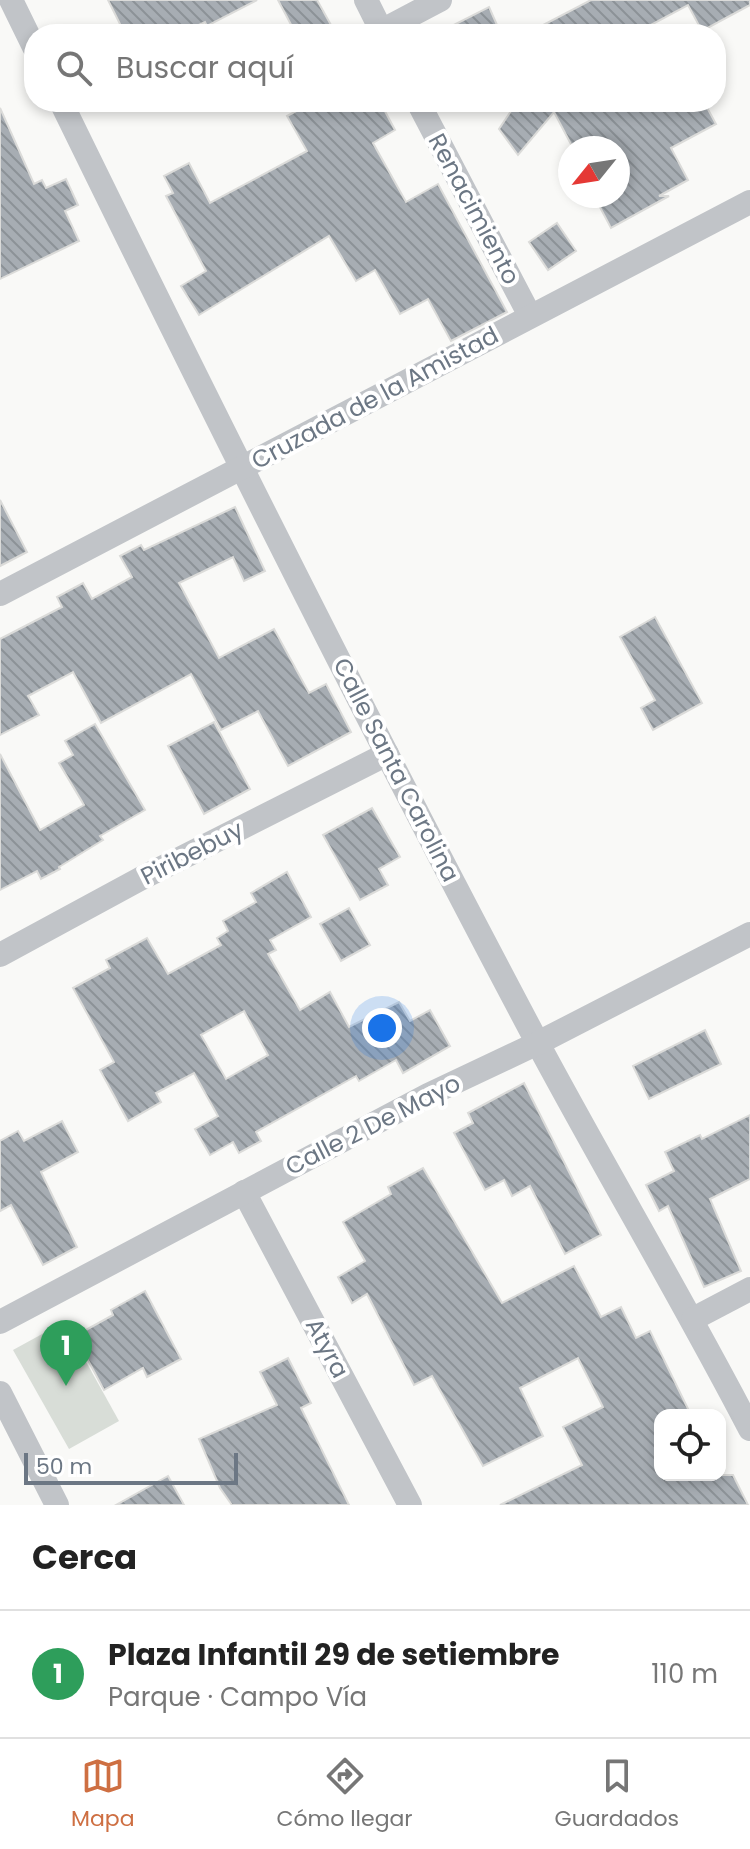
<!DOCTYPE html>
<html lang="es">
<meta charset="utf-8">
<style>
:root{--surface:#fff;--page:#f6f6f6;--text:#222;--muted:#767676;--line:#e0e0e0;--accent:#ce6f42}
body{margin:0;font-family:Poppins,sans-serif;background:var(--page);color:var(--text)}
.controls{position:absolute;right:24px;bottom:24px;display:grid;overflow:hidden;border-radius:16px;box-shadow:0 4px 12px #0003}
.controls button{width:72px;height:72px;display:grid;place-items:center;padding:0;border:0;border-bottom:2px solid var(--line);background:var(--surface);color:var(--text);font:40px sans-serif}
.compass{position:absolute;left:558px;top:136px;width:72px;height:72px;border-radius:50%;background:var(--surface);box-shadow:0 4px 12px #0003;rotate:240deg}
.scale{position:absolute;left:24px;bottom:20px;width:214px;box-sizing:border-box;padding-left:8px;border:4px solid #6c7784;border-top:0;font-size:22px;line-height:28px;white-space:nowrap;color:#6c7784;-webkit-text-stroke:6px #fff;paint-order:stroke}
.you{position:absolute;left:382px;top:1028px;width:28px;height:28px;margin:-20px;border:6px solid #fff;border-radius:50%;background:#1a73e8;box-shadow:0 0 0 12px #1a73e833}
.badge{display:grid;place-items:center;width:52px;height:52px;border-radius:50%;background:var(--accent);color:#fff;font-size:26px;font-weight:700}
.pin{position:absolute;translate:-50% -66px;filter:drop-shadow(0 2px 4px #0008)}
.pin::after{content:'';position:absolute;top:42px;width:28px;height:24px;background:inherit;clip-path:polygon(0 0,100% 0,50% 100%)}
.list{margin:0;padding:0;list-style:none}
h2{display:flex;justify-content:space-between;align-items:center;height:104px;margin:0;padding:0 32px;font-size:34px}
h2 small{font-size:26px;font-weight:400;color:var(--muted)}
.list li{display:grid;grid-template-columns:52px 1fr auto;gap:24px;align-items:center;box-sizing:border-box;height:128px;padding:0 32px;border-top:2px solid var(--line)}
.list b{display:block;font-size:30px;white-space:nowrap}
.list p{margin:0;font-size:26px;white-space:nowrap;color:var(--muted)}
.list em{font-size:26px;font-style:normal;color:var(--muted)}
.icon{flex:none;width:44px;height:44px;fill:none;stroke:currentColor;stroke-width:2;stroke-linecap:round;stroke-linejoin:round}
.map{position:relative;flex:none;width:750px;height:1505px;overflow:hidden}
.search{position:absolute;background:var(--surface);box-shadow:0 4px 12px #0003;left:24px;right:24px;top:24px;height:88px;display:flex;align-items:center;gap:20px;box-sizing:border-box;padding:0 28px;border-radius:32px;color:var(--muted);font-size:30px}
.sheet{height:232px;background:var(--surface)}
nav{display:flex;justify-content:space-around;align-items:center;box-sizing:border-box;height:112px;border-top:2px solid var(--line);background:var(--surface);font-size:22px;color:var(--muted)}
nav a{display:grid;justify-items:center;gap:4px}
nav .on{color:var(--accent)}
.map>svg:first-child{display:block}
.green{fill:#d8ddd7}
.building{fill:url(#building-back-hatch);stroke:#dbdbd9;stroke-width:2;fill-rule:evenodd}
.lines{fill:none;stroke-linecap:round;stroke-linejoin:round}
.minor{stroke:#c1c4c8;stroke-width:24}
.labels{text-anchor:middle;stroke-width:8;stroke-linejoin:round;paint-order:stroke}
.street-label{font-size:24px;fill:#6c7784;stroke:#fff}
</style>
<div class="map">
<svg width="750" height="1505" viewBox="0 0 750 1505">
<defs>
<pattern id="building-back-hatch" width="6" height="6" patternUnits="userSpaceOnUse" patternTransform="scale(2)"><rect width="6" height="6" fill="#a7adb3"/><path d="M-1 5l2 2M0 0l6 6M5-1l2 2" fill="none" stroke="#8c9297"/></pattern>
</defs>
<rect width="100%" height="100%" fill="#f9f9f7"/>
<polygon class="green" points="64,1322 119,1421 69,1449 13,1350"/>
<g class="building">
<polygon points="108,0 257,0 207,26 205,22 179,34 125,34"/>
<polygon points="278,0 317,0 336,34 296,34"/>
<polygon points="591,0 750,0 750,5 702,31 688,5 634,34 526,34"/>
<polygon points="489,7 501,34 436,34"/>
<polygon points="313,102 380,102 395,130 373,143 406,202 438,184 507,312 451,341 428,299 400,314 375,270 356,281 329,236 199,315 181,286 206,271 166,196 173,193 164,176 189,163 210,203 307,151 287,116"/>
<polygon points="517,102 704,102 716,124 671,148 688,180 659,196 669,196 611,228 594,196 618,196 618,148 573,148 554,112 518,155 499,129"/>
<polygon points="0,108 34,184 42,180 46,188 66,179 78,205 65,211 79,241 0,279"/>
<polygon points="557,223 576,251 548,270 529,242"/>
<polygon points="0,500 27,552 0,566"/>
<polygon points="235,507 265,571 244,581 233,557 179,583 219,658 274,629 309,693 326,684 351,732 288,766 258,711 221,730 191,674 101,723 73,672 28,696 39,715 0,735 0,639 62,607 57,597 83,583 92,599 132,577 120,556 141,545 144,550"/>
<polygon points="655,617 702,703 653,730 641,708 655,700 620,637"/>
<polygon points="214,722 250,789 204,814 168,746"/>
<polygon points="95,724 145,810 100,836 103,840 59,867 60,869 41,879 37,871 0,890 0,754 40,830 84,805 59,763 73,755 65,741"/>
<polygon points="372,808 400,857 379,869 388,885 360,900 323,835"/>
<path d="M287,872L311,917L270,940L276,950L268,954L300,1010L330,992L349,1027L399,1002L410,1021L430,1010L450,1046L403,1073L396,1060L359,1081L356,1076L256,1132L261,1141L239,1153L233,1142L210,1155L195,1129L218,1116L194,1073L156,1093L161,1102L128,1121L100,1070L114,1062L73,988L110,968L106,960L147,938L168,974L221,945L217,938L228,931L223,921L256,902L251,893ZM244,1011L268,1055L226,1079L201,1035Z"/>
<polygon points="349,908 370,945 341,961 320,924"/>
<polygon points="705,1030 721,1064 649,1099 633,1066"/>
<polygon points="524,1083 601,1235 565,1254 530,1186 512,1196 504,1180 485,1190 454,1133 473,1123 468,1113"/>
<polygon points="750,1115 750,1179 710,1199 741,1271 704,1287 668,1206 659,1211 646,1185 674,1171 665,1152 700,1135 702,1139"/>
<polygon points="62,1121 78,1152 41,1172 77,1247 43,1265 11,1205 0,1211 0,1141 18,1131 24,1141"/>
<polygon points="423,1168 502,1303 574,1266 601,1317 621,1307 636,1338 650,1331 691,1415 660,1415 660,1475 733,1475 748,1505 500,1505 582,1465 563,1427 603,1407 578,1358 520,1388 543,1436 483,1466 432,1376 414,1385 367,1294 352,1303 338,1277 365,1261 343,1222 391,1194 388,1187"/>
<polygon points="145,1291 181,1359 147,1377 143,1368 104,1390 75,1336 113,1315 111,1310"/>
<polygon points="288,1358 311,1403 301,1408 349,1505 232,1505 220,1488 199,1439 277,1405 260,1372"/>
<polygon points="168,1476 184,1505 116,1505"/>
</g>
<g class="lines">
<g class="minor">
<polyline points="11,0 34,47"/>
<polyline points="366,0 383,34"/>
<polyline points="381,31 440,0"/>
<path d="M61,102C215,417 372,731 536,1040C606,1171 682,1298 750,1429"/>
<polyline points="418,102 530,316"/>
<polyline points="0,594 750,202"/>
<polyline points="0,955 140,879 387,754"/>
<polyline points="244,1192 410,1505"/>
<polyline points="693,1319 750,1289"/>
<polyline points="0,1322 428,1095 538,1043 750,934"/>
<polyline points="0,1393 57,1505"/>
</g>
</g>
<g class="labels">
<g class="street-label">
<text transform="translate(474 209) rotate(62)" y="8">Renacimiento</text>
<text transform="translate(375 398) rotate(-28)" y="8">Cruzada de la Amistad</text>
<text transform="translate(396 770) rotate(63)" y="8">Calle Santa Carolina</text>
<text transform="translate(192 853) rotate(-27)" y="8">Piribebuy</text>
<text transform="translate(373 1125) rotate(-27)" y="8">Calle 2 De Mayo</text>
<text transform="translate(327 1348) rotate(62)" y="8">Atyra</text>
</g>
</g>
</svg>
<div class="controls">
<button><svg class="icon" aria-label="locate" viewBox="0 0 24 24"><circle cx="12" cy="12" r="6"/><path d="M12 2v4M12 18v4M2 12h4M18 12h4"/></svg></button>
</div>
<svg class="compass" viewBox="-18 -18 36 36"><path d="M0-13l5 13h-10z" fill="#e53935"/><path d="M0 13l5-13h-10z" fill="#767676"/></svg>
<div class="scale">50 m</div>
<div class="you"></div>
<div class="pin badge" style="left:66px;top:1386px;background:#2e9e5b">1</div>
<div class="search"><svg class="icon" aria-label="search" viewBox="0 0 24 24"><circle cx="10" cy="10" r="6"/><path d="M15 15l6 6"/></svg>Buscar aquí</div>
</div>
<section class="sheet">
<h2>Cerca<small></small></h2>
<ul class="list">
<li><span class="badge" style="background:#2e9e5b">1</span><div><b>Plaza Infantil 29 de setiembre</b><p>Parque · Campo Vía</p></div><em>110 m</em></li>
</ul>
</section>
<nav>
<a class="on"><svg class="icon" aria-label="map" viewBox="0 0 24 24"><path d="M3 6l6-2 6 2 6-2v14l-6 2-6-2-6 2zM9 4v14M15 6v14"/></svg>Mapa</a>
<a><svg class="icon" aria-label="directions" viewBox="0 0 24 24"><path d="M12 3l9 9-9 9-9-9zM9 14v-3h6M13 9l2 2-2 2"/></svg>Cómo llegar</a>
<a><svg class="icon" aria-label="saved" viewBox="0 0 24 24"><path d="M7 4h10v16l-5-4-5 4z"/></svg>Guardados</a>
</nav>
